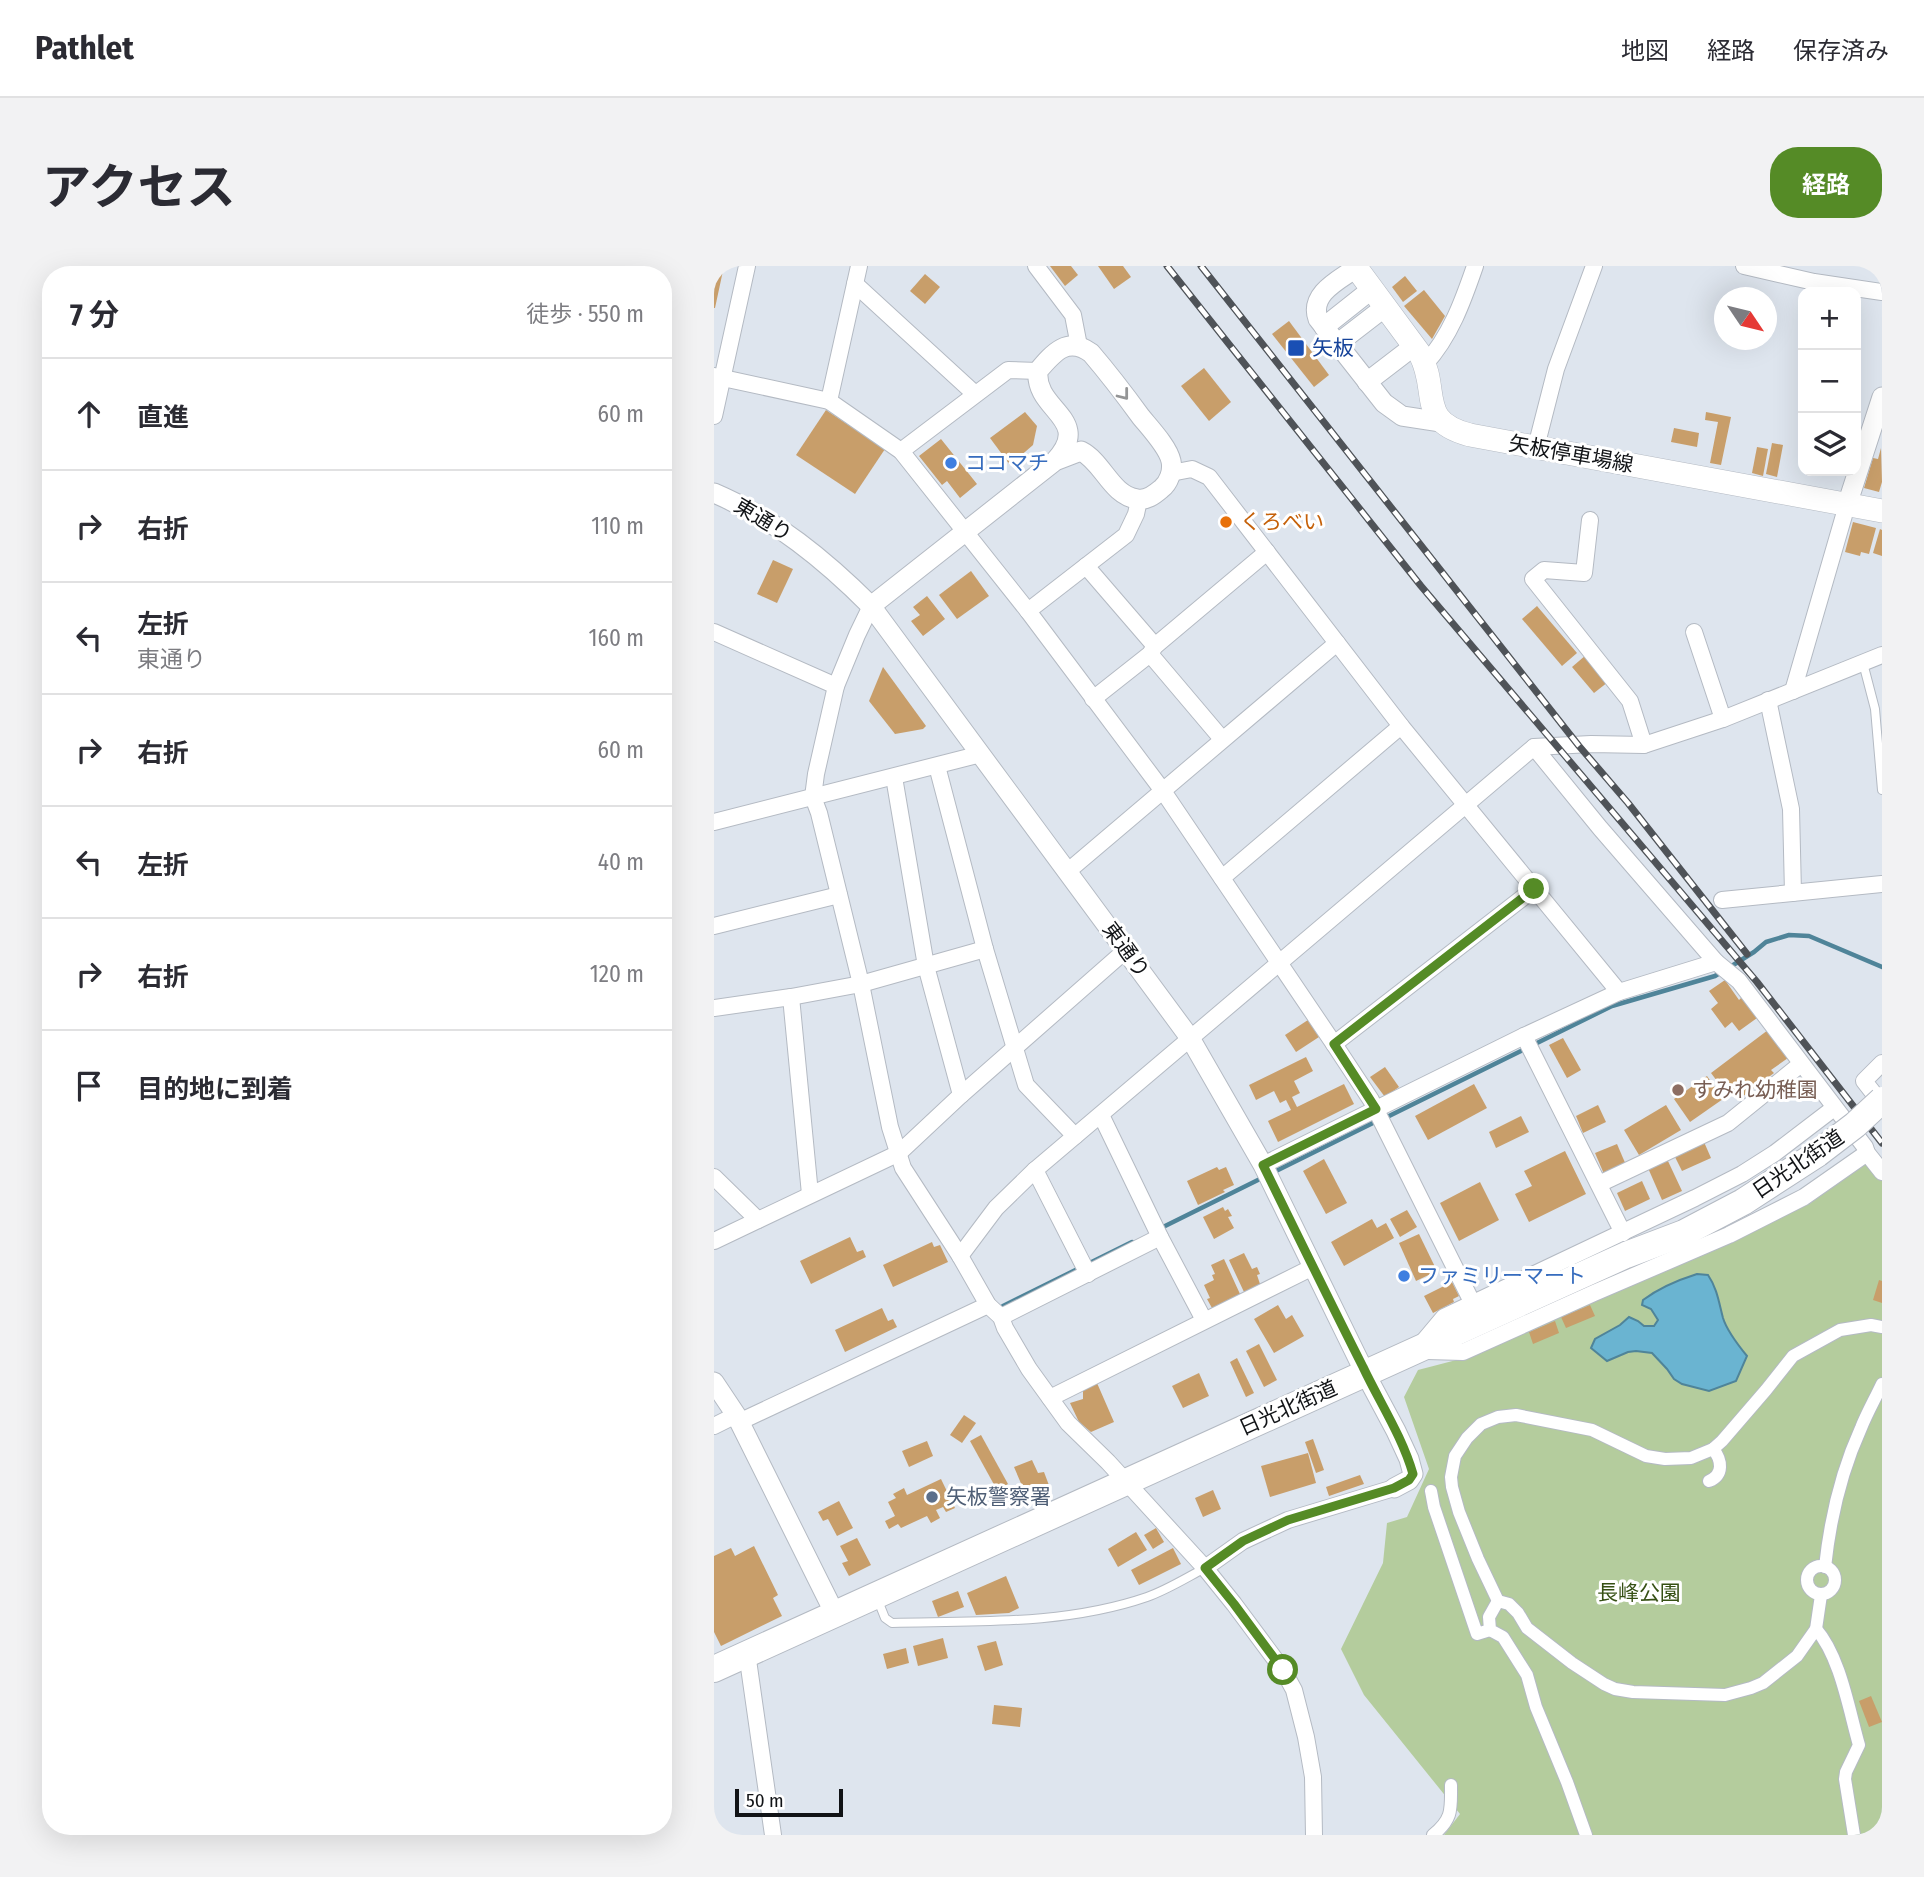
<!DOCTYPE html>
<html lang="ja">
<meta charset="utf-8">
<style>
:root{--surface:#fff;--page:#f2f2f3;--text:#2b2b33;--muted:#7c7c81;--line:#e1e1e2;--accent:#558b26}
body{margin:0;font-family:"Fira Sans Condensed","Noto Sans JP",sans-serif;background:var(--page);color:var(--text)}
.controls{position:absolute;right:21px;top:21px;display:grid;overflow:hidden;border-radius:14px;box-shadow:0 7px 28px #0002}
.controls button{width:63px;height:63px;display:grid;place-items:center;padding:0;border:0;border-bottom:2px solid var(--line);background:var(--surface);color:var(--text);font:35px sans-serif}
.compass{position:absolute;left:1000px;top:21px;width:63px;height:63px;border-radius:50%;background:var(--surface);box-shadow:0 7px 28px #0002;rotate:125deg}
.scale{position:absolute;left:21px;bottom:18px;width:108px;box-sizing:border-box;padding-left:7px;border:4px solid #111316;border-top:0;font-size:19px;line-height:24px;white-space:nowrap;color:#111316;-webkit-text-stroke:5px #fff;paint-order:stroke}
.stop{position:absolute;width:21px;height:21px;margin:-16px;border:5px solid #558b26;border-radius:50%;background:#fff}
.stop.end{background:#558b26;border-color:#fff;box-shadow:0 2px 7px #0008}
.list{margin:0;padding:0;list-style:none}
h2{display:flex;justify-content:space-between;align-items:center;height:91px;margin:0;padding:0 28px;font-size:30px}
h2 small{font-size:23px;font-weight:400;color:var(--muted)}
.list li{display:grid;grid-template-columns:46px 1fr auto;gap:21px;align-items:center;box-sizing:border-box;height:112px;padding:0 28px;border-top:2px solid var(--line)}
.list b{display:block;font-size:26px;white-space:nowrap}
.list p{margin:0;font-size:23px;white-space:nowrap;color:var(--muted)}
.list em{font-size:23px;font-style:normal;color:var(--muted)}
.icon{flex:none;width:38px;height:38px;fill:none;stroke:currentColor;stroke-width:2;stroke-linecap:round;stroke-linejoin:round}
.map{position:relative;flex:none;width:1168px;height:1569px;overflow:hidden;border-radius:28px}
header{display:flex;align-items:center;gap:42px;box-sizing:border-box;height:98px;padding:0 35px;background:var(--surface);border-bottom:2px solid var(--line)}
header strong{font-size:33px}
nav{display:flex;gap:38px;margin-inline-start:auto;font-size:24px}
.intro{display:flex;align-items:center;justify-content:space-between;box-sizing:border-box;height:168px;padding:0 42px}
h1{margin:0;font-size:49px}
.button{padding:18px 32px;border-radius:28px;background:var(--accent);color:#fff;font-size:24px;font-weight:700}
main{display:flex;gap:42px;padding:0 42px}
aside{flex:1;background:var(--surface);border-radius:28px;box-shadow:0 7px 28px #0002}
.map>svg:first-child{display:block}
.green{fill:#b4cc9d}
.water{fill:#6ab4d1;stroke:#4f8499;stroke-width:2}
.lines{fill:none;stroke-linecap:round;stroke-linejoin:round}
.stream{stroke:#4f8499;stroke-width:4.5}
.building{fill:#c89e6a}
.service-casing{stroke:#b4bac3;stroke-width:10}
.pedestrian-casing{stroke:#b4bac3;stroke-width:14}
.minor-casing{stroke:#b4bac3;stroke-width:18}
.tertiary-casing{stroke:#b4bac3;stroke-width:21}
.secondary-casing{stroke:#b4bac3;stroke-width:24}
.trunk-casing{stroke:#b4bac3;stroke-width:28}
.service{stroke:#fff;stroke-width:8}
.pedestrian{stroke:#fff;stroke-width:12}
.minor{stroke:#fff;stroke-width:16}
.tertiary{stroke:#fff;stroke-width:19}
.secondary{stroke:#fff;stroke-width:23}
.trunk{stroke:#fff;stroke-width:26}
.rail-casing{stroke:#4f5358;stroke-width:7}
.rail{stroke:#fff;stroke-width:4.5;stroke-dasharray:13;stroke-linecap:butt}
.trunk-bridge-casing{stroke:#b4bac3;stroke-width:28;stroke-linecap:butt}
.trunk-bridge{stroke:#fff;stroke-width:26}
.oneway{stroke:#949596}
.route{stroke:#558b26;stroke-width:9}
.transit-dot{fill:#1a4fb4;stroke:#fff;stroke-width:2.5}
.shop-dot{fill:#3f7fe0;stroke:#fff;stroke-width:2.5}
.food-dot{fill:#e8710a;stroke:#fff;stroke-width:2.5}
.education-dot{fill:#8d6e63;stroke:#fff;stroke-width:2.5}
.service-dot{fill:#5c6f8a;stroke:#fff;stroke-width:2.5}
.labels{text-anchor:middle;stroke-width:6;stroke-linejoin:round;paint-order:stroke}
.transit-label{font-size:21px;fill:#164399;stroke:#fff;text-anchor:start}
.street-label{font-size:21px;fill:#111316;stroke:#fff}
.shop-label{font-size:21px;fill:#366cbe;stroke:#fff;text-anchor:start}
.food-label{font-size:21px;fill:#c56008;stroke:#fff;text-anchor:start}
.education-label{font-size:21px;fill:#785e54;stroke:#fff;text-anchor:start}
.service-label{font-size:21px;fill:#4e5e75;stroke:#fff;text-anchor:start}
.park-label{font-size:21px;fill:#365014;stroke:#fff}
</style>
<header>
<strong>Pathlet</strong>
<nav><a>地図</a><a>経路</a><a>保存済み</a></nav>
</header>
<div class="intro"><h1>アクセス</h1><a class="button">経路</a></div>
<main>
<aside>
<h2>7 分<small>徒歩 · 550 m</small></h2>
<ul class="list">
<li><svg class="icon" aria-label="ahead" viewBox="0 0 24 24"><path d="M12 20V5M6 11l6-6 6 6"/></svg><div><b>直進</b></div><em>60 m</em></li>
<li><svg class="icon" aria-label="right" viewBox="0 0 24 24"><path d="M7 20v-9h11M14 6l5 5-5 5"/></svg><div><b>右折</b></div><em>110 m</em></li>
<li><svg class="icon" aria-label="left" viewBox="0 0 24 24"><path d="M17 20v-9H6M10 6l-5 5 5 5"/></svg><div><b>左折</b><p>東通り</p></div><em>160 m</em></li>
<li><svg class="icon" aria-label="right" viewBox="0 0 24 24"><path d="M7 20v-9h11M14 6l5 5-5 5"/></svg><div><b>右折</b></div><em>60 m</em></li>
<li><svg class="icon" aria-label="left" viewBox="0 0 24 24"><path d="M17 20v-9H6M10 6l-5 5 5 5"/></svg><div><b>左折</b></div><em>40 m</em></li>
<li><svg class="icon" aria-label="right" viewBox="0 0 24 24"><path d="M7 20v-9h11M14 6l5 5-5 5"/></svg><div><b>右折</b></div><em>120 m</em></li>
<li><svg class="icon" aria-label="arrive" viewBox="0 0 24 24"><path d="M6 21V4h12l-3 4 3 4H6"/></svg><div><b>目的地に到着</b></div></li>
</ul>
</aside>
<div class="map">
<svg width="1168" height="1569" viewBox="0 0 1168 1569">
<rect width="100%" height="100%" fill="#dee5ee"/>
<polygon class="green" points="1150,898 1156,901 1168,915 1168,1569 730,1569 746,1548 650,1429 627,1383 669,1297 673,1257 693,1251 715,1203 690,1131 704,1104 750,1092 883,1033 1017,976 1095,938"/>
<path class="water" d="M983,1008L994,1009C1003,1022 1005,1037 1009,1052C1013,1065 1024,1079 1033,1090L1022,1115L995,1125L968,1118L960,1113L953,1103L938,1087L922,1085L914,1086L893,1095L877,1082L881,1073L906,1059L915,1051L924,1055L930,1060H940L944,1054L937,1043L928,1039L929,1034C945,1022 964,1014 983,1008Z"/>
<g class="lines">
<g class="stream">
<polyline points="1016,701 1040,686 1052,676 1075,669 1095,670 1168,701"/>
<polyline points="819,779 898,740 1001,710 1009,705"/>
<polyline points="671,852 811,783"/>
<polyline points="558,907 663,855"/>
<polyline points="445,963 550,911"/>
<polyline points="289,1040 418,976"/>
</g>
</g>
<g class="building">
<polygon points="0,0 10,0 1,42 0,42"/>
<polygon points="336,0 357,0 364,9 351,20"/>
<polygon points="384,0 409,0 417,11 400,23"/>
<polygon points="211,8 226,21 211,38 196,25"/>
<polygon points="691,10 703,25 689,36 678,21"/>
<polygon points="710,24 731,50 718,73 690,40"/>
<polygon points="575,55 615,109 600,121 558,68"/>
<polygon points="490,102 517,136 495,155 467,120"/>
<polygon points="112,144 171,183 141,228 82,189"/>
<polygon points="311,146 323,160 319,179 296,199 276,172"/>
<polygon points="992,146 1017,151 1007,199 996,197 1004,156 991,154"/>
<polygon points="960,162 985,167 983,181 957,176"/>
<polygon points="227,173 263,218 246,232 233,215 228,219 205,190"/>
<polygon points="1058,177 1069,179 1063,211 1052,208"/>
<polygon points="1043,181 1054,183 1049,210 1038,207"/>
<polygon points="1167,182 1168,216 1165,226 1150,222 1159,192 1164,193"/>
<polygon points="1139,256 1162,262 1155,288 1147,286 1146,290 1131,286"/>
<polygon points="1166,263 1168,264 1168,290 1159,287"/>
<polygon points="59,294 79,303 63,337 43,328"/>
<polygon points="257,305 275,330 243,353 225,329"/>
<polygon points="213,330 231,353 209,370 197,355 206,349 199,341"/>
<polygon points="823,340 863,387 848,400 808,353"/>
<polygon points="872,389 894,416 880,427 858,401"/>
<polygon points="169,401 212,460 209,463 181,468 155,435"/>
<polygon points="1011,714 1025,734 1028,731 1043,752 1025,765 1018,756 1011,762 997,743 1004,737 995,725"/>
<polygon points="594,754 605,771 582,786 571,769"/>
<polygon points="1054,764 1074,792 1057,804 1060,807 1028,831 1023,825 1015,831 997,807"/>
<polygon points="849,772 867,804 853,812 835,779"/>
<polygon points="592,791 599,805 580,815 586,827 578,831 583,841 630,818 640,838 564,876 554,855 577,844 572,834 566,837 560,825 542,834 535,819"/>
<polygon points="671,801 685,821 671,831 656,811"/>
<polygon points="993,810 1009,833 976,856 960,833"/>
<polygon points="760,818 773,842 714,874 701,850"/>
<polygon points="884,839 892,856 869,867 862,850"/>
<polygon points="952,839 967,864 925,889 910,864"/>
<polygon points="807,850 815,866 782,882 775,866"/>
<polygon points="990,876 997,892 968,905 960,889"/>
<polygon points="903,878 912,899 890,908 881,887"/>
<polygon points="851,885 872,928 815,956 801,928 818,920 810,905"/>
<polygon points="610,893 633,937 612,948 589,905"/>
<polygon points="953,893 968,925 948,934 934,902"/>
<polygon points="503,901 505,904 512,901 520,919 509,924 511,926 484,939 473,915"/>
<polygon points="928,915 936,933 911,945 903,927"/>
<polygon points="766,916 785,954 745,975 726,937"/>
<polygon points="509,941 511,945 514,943 518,950 514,951 520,962 500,973 489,951"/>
<polygon points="693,944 703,961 686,971 676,953"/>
<polygon points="658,953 663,962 672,957 680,972 630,1000 617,976"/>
<polygon points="705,968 723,1005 702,1015 685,977"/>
<polygon points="136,971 143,986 149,984 152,991 97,1018 86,995"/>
<polygon points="218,976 220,981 226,979 234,996 179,1021 169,999"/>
<polygon points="530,987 538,1003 543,1001 546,1008 543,1009 546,1018 530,1026 515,994"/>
<polygon points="510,993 526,1028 498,1042 493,1033 496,1032 490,1019 500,1014 498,1009 501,1008 497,999"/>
<polygon points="1165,1014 1168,1015 1168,1037 1159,1034"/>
<polygon points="738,1016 745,1030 739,1033 740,1036 719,1047 710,1030"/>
<polygon points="564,1039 572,1053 578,1049 590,1070 560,1087 540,1053"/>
<polygon points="876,1039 881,1050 852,1062 847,1051"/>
<polygon points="168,1042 174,1055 179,1053 183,1061 131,1086 121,1064"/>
<polygon points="841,1055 845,1067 819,1078 815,1066"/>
<polygon points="545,1078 563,1114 550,1121 532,1085"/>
<polygon points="523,1092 540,1127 532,1131 516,1096"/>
<polygon points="485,1107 495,1130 469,1142 458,1120"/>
<polygon points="383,1117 400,1156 377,1166 365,1156 356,1137 369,1133 369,1123"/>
<polygon points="250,1149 262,1157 248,1177 236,1169"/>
<polygon points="267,1169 294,1218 283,1224 256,1175"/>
<polygon points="599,1173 610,1204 602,1207 591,1176"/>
<polygon points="213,1175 219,1190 195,1201 188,1185"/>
<polygon points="594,1187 602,1217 556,1231 547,1200"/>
<polygon points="318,1194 324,1207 330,1206 336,1222 327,1232 315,1236 300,1201"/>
<polygon points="646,1209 650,1218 615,1230 612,1221"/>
<polygon points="227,1213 241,1242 232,1246 229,1241 222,1244 226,1252 217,1257 213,1250 187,1262 184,1258 175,1263 171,1255 181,1250 174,1236 182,1232 179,1228 190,1222 193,1229"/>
<polygon points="499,1224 507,1243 489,1251 481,1232"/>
<polygon points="125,1235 139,1262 123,1270 114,1253 109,1255 104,1246"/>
<polygon points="442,1262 450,1276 439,1283 430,1269"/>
<polygon points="422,1266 433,1284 404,1301 394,1283"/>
<polygon points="143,1272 157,1299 135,1310 128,1297 134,1295 126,1280"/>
<polygon points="40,1280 64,1329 59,1332 68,1350 7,1380 0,1366 0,1290 17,1282 21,1290"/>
<polygon points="459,1282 467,1298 425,1319 417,1304"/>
<polygon points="292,1310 305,1342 295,1347 262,1349 253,1327"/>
<polygon points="244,1325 250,1341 224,1351 218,1335"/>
<polygon points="229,1372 234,1392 204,1400 199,1380"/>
<polygon points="282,1375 289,1399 271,1405 263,1380"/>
<polygon points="192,1382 195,1397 173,1403 169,1388"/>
<polygon points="1157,1430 1168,1456 1155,1461 1145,1435"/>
<polygon points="280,1439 308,1442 306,1461 278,1458"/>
</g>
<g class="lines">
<defs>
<g id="service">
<polyline points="1149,397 1161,443 1168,524"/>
<path d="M163,1332L171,1352L178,1357C263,1355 352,1359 433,1331C453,1324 472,1312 491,1302"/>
</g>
<g id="pedestrian">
<path d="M995,1215C1010,1209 1008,1194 999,1183"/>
<polyline points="717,1225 720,1241 763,1368 776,1364"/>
<circle cx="1107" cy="1314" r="14"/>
<path d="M1111,1301C1116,1254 1127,1206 1147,1162C1153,1147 1161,1133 1168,1118"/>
<polyline points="1107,1329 1102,1363 1083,1390 1049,1417 1037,1422 1011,1429 919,1426 901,1423 890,1418 858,1397 813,1362 804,1347 795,1338 784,1335 764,1293 745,1246 738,1221 737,1211 741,1190 753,1172 767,1158 784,1151 802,1149 878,1164 932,1190 951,1193 977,1192 999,1183 1008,1175 1052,1124 1079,1090 1126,1064 1157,1059 1168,1061"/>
<polyline points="784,1335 775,1351 776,1364 789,1371 813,1409 822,1441 853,1516 872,1569"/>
<path d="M1102,1363C1126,1390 1135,1444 1145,1479L1132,1506L1131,1513L1140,1569"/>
<path d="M719,1569C739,1553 737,1543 737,1519"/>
</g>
<g id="minor">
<polyline points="322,0 359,49 365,80"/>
<polyline points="1030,0 1100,16 1168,26"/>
<polyline points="141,18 261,128"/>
<path d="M711,98C736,71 749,35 761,0"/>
<polyline points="0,110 115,135 187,185 314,345 449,525 620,778 657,834 759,1038"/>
<polyline points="115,135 145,0"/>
<polyline points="0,150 33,0"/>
<polyline points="822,181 842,103 880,0"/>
<polyline points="187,185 294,104 324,105"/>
<polyline points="457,207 478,203 495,211 687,460 905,726"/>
<polyline points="876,254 870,307 830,304 819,313 916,435 930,479"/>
<polyline points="372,300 441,380"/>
<polyline points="157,340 143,369 122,420 102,508 99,531 105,547 147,718 176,861 189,902 246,990 274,1039 287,1051 291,1062 315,1103 354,1157 394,1196 491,1302 520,1338 569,1404 580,1424 592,1471 599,1511 600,1569"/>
<polyline points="314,345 412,269 422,248 425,234"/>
<polyline points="0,366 122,420"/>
<polyline points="980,366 1009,453"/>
<polyline points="436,388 508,473"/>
<polyline points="1079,425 1133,239"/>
<polyline points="379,433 436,388 441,380 553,286"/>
<polyline points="1054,434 1077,543 1079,627"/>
<polyline points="223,500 271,683 312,819 361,870"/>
<polyline points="180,511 212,700 247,829"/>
<polyline points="0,556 267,488"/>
<polyline points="353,606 623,377"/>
<polyline points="508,612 687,460"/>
<polyline points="1008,634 1168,618"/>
<polyline points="0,660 125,629"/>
<polyline points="1002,696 1025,715 1151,881 1153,887 1168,906"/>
<polyline points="77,731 96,928"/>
<polyline points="0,742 77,731 147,718 271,683"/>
<polyline points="810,770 909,967"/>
<polyline points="620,778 820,623"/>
<polyline points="1168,797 1150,815 1168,838"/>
<polyline points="387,849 446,971 490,1054"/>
<polyline points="549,899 810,770 905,726 1002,696 886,562 820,481"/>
<polyline points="321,904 374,1008"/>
<polyline points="0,911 44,954"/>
<polyline points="885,918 1014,857 1087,798"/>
<polyline points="0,975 185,887 247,829 412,684"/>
<polyline points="246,990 282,942 321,904 820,481 877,478 930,479 1009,453 1168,389"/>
<polyline points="287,1051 446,971"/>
<polyline points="709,1076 730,1051 981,932 1028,908 1061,887 1120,842"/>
<polyline points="713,1085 749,1086 880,1027 1015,969 1090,931 1153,887"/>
<polyline points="336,1132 599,1001"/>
<polyline points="25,1156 274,1039"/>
<polyline points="0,1160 22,1149"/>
<polyline points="491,1302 529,1275 574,1254 680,1222"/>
<polyline points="33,1387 59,1569"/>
</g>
<g id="tertiary">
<path d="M642,2C625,14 595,28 604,53L670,137L688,150L727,156"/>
<polyline points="610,61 658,23"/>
<polyline points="623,78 671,41"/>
<polyline points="653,116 700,80"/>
<path d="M0,227C61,253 111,294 157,340L476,772L549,899L651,1107L682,1165L695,1193L699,1208L695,1214L680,1222"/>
<polyline points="1133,239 1168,131"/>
<path d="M157,340L341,195C380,152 320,145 324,105C340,86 354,70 377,87C395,108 411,129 427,151C436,162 454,181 457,195C459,205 455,217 447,223C440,229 432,235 423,233C397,229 389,196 367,185L341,195"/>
<polyline points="0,1116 22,1149 121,1348"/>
</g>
<path id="secondary" d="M641,0L706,88C726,126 702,155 756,169L1168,245"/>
<polyline id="trunk" points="0,1403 912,989 970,967 1029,936 1103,888"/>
</defs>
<use href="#service" class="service-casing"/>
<use href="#pedestrian" class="pedestrian-casing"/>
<use href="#minor" class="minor-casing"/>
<use href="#tertiary" class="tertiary-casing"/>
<use href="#secondary" class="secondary-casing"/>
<use href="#trunk" class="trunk-casing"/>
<use href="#service" class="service"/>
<use href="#pedestrian" class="pedestrian"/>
<use href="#minor" class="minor"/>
<use href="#tertiary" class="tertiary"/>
<use href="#secondary" class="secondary"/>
<use href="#trunk" class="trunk"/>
<defs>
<g id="rail">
<polyline points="453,0 707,320 1043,716 1168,877"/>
<polyline points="487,0 865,480 914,537 1033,688"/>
</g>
</defs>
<use href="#rail" class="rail-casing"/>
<use href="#rail" class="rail"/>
<defs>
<polyline id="trunk-bridge" points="1103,888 1141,859 1168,834"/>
</defs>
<use href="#trunk-bridge" class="trunk-bridge-casing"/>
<use href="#trunk-bridge" class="trunk-bridge"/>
</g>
<defs><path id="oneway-chevron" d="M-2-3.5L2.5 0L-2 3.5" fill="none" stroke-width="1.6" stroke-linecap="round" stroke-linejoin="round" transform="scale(1.75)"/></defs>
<use class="oneway" href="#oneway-chevron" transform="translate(410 129) rotate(52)"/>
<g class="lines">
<path class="route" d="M569,1404L520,1338L491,1302L529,1275L574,1254L680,1222L695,1214L699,1208C688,1170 666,1137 649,1101C615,1034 582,966 549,899L662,843L620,778L820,623"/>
</g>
<rect class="transit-dot" x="573" y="73" width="18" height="18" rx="3.5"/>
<g class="shop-dot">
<circle cx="237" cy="197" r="7"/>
<circle cx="690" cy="1010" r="7"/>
</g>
<circle class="food-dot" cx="512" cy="256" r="7"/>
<circle class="education-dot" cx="964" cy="824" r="7"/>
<circle class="service-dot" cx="218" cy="1231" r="7"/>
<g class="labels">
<g class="transit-label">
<text x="598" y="89">矢板</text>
</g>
<g class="street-label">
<text transform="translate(857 188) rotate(10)" y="7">矢板停車場線</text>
<text transform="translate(49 254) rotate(31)" y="7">東通り</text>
<text transform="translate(412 684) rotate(54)" y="7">東通り</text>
<text transform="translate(1084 898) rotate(-34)" y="7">日光北街道</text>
<text transform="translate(574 1142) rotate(-24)" y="7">日光北街道</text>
</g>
<g class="shop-label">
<text x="251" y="204">ココマチ</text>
<text x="704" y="1017">ファミリーマート</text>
</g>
<g class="food-label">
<text x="526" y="263">くろべい</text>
</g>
<g class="education-label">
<text x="978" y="831">すみれ幼稚園</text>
</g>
<g class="service-label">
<text x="232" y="1238">矢板警察署</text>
</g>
<g class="park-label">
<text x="925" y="1334">長峰公園</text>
</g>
</g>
</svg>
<div class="controls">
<button>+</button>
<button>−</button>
<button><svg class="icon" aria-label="layers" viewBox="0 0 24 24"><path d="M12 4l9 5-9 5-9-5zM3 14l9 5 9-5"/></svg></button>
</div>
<svg class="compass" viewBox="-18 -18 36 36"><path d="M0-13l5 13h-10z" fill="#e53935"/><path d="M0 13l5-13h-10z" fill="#7c7c81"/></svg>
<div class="scale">50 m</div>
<div class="stop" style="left:569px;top:1404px"></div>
<div class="stop end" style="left:820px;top:623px"></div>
</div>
</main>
